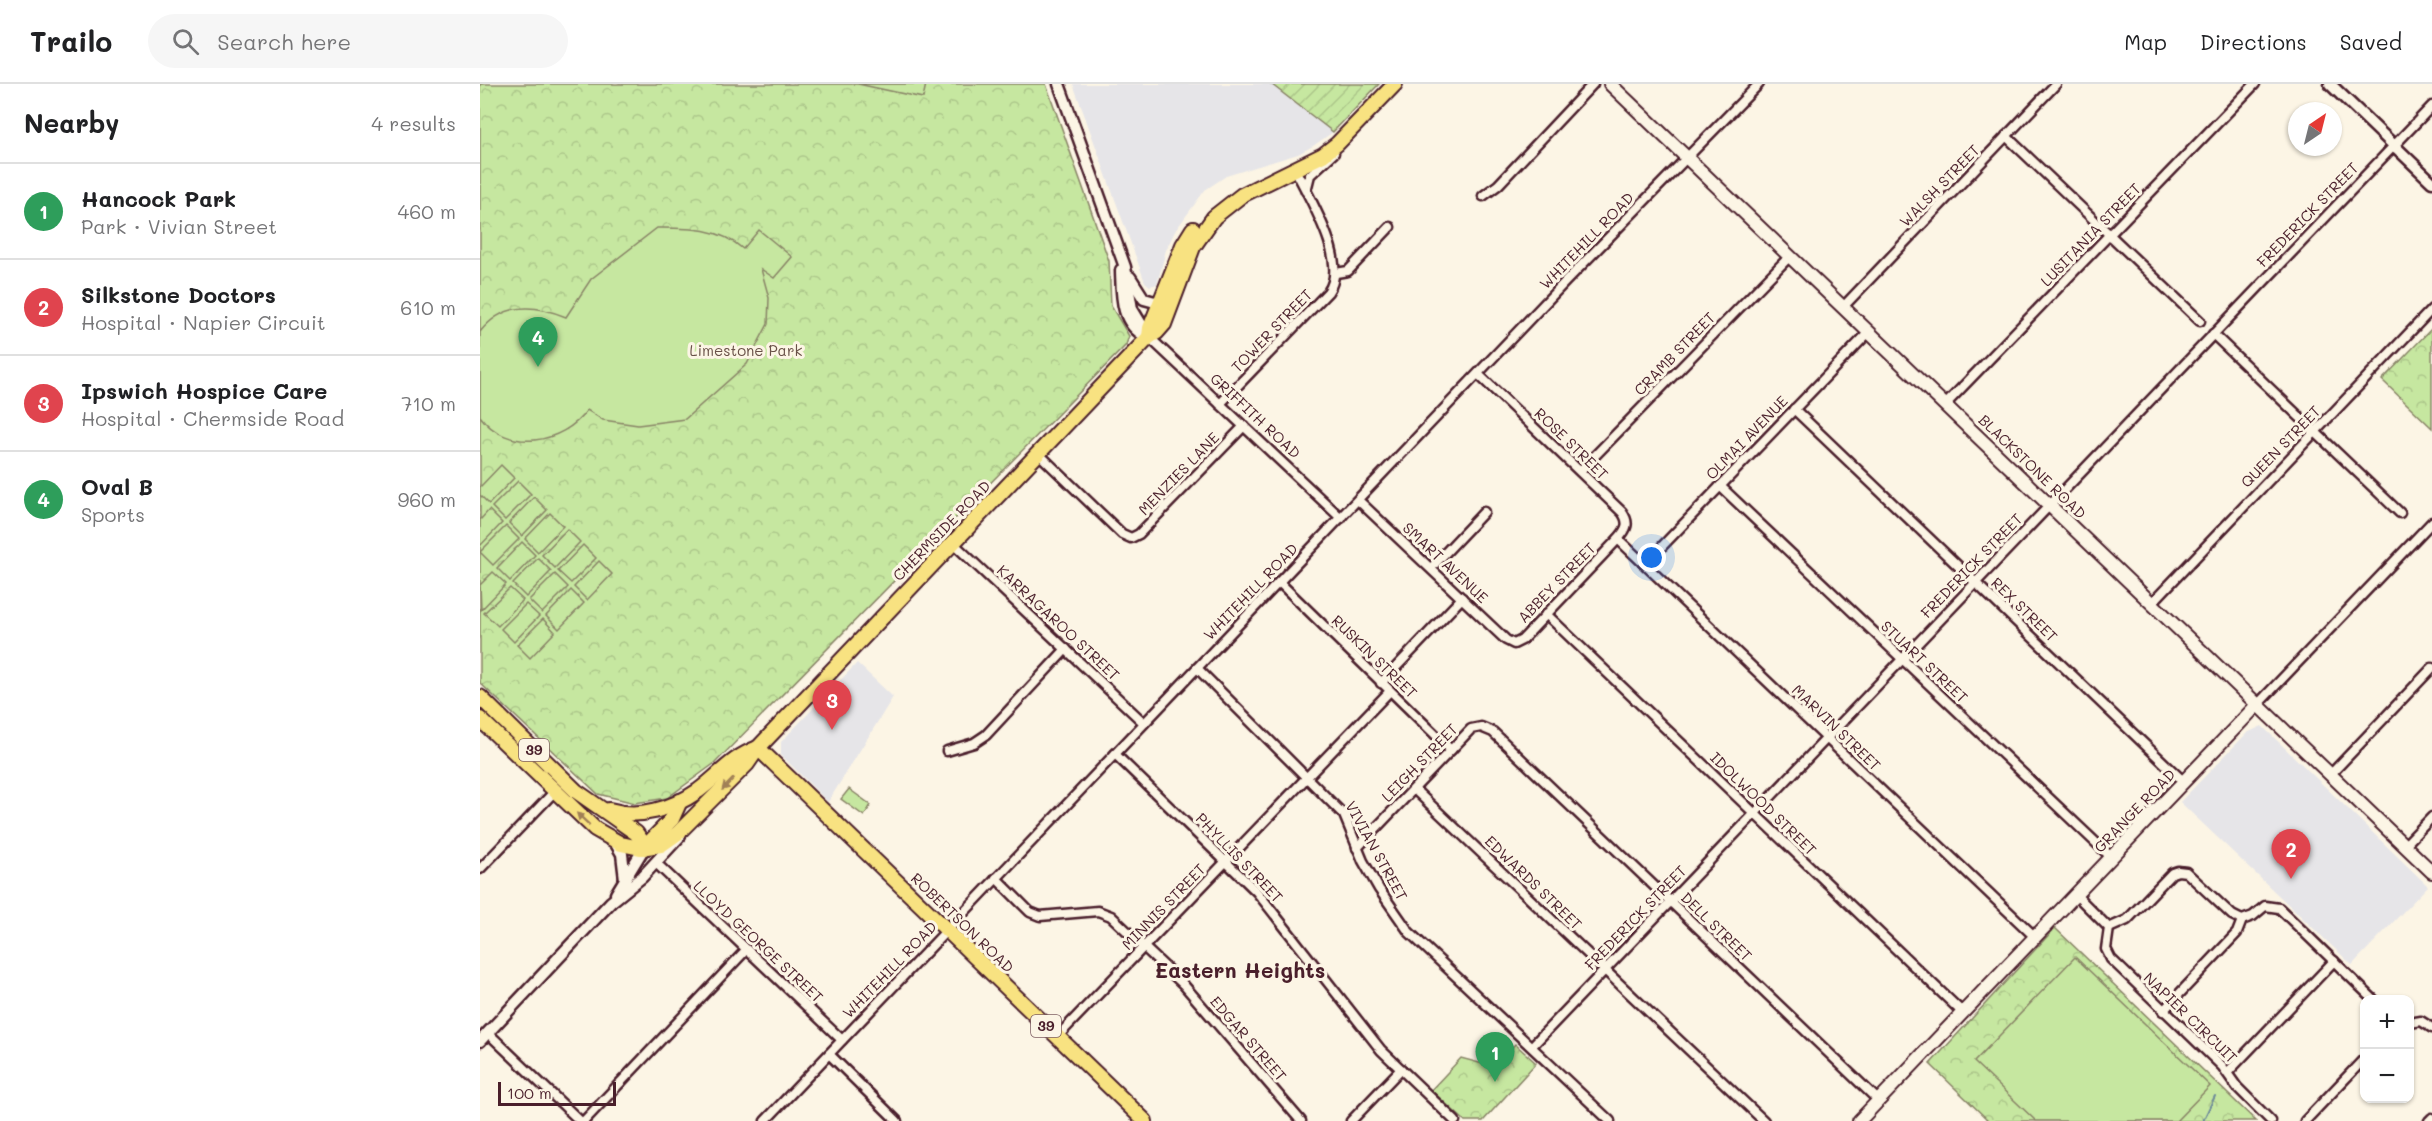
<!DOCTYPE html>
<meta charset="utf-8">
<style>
:root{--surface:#fff;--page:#f6f6f6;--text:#202124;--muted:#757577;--line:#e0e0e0;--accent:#d1495b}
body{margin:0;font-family:Mali,sans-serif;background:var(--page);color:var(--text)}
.controls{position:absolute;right:18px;bottom:18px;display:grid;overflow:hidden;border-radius:12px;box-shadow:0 2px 4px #0004}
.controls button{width:54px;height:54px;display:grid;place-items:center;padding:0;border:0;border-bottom:2px solid var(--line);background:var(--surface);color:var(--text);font:30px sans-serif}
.compass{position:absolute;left:1808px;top:18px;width:54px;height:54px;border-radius:50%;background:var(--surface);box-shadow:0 2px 4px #0004;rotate:35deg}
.scale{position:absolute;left:18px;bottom:15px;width:118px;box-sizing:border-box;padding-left:6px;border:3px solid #4a1f2b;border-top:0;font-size:16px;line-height:21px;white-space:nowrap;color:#4a1f2b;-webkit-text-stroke:4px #fcf5e5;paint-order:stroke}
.you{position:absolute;left:1172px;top:474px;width:21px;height:21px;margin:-15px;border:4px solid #fff;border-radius:50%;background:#1a73e8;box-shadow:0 0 0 9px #1a73e833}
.badge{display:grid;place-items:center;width:39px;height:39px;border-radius:50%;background:var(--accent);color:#fff;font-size:20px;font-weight:700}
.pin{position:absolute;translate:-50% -50px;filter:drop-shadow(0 2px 3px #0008)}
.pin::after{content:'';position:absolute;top:32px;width:21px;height:18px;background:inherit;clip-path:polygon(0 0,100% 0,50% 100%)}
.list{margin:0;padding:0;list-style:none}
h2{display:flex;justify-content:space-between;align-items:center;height:78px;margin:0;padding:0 24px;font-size:26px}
h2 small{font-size:20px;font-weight:400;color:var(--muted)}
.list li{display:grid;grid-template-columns:39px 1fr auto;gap:18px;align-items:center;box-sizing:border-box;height:96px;padding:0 24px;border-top:2px solid var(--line)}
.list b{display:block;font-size:22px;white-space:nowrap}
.list p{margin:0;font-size:20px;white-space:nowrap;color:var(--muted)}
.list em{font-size:20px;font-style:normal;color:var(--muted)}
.icon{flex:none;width:33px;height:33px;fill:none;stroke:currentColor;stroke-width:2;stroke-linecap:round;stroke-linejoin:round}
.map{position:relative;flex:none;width:1952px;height:1037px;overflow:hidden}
header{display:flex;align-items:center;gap:36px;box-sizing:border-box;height:84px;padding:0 30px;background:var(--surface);border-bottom:2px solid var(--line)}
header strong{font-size:28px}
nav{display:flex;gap:33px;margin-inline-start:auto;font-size:21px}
.search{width:420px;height:54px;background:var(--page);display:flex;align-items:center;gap:15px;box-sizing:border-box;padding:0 21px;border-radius:33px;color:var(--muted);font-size:22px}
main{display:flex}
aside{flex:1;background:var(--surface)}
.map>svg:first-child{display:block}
.built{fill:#e6e5e8}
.park{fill:url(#park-crowns);stroke:#888366;stroke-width:1.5}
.garden{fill:url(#garden-furrows);stroke:#888366;stroke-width:1.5}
.pitch{fill:#c6e7a0;stroke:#888366;stroke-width:1.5}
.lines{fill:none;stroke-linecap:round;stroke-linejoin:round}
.stream{stroke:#6c8999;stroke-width:2}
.minor-casing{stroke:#4a1f2b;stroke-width:13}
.tertiary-casing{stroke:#4a1f2b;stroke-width:15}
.secondary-casing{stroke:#4a1f2b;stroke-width:16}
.primary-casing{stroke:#4a1f2b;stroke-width:18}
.minor{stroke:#fcf5e5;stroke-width:8}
.tertiary{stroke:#fcf5e5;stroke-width:10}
.secondary{stroke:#fcf5e5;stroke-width:12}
.primary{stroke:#f8e281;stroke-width:14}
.oneway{fill:#a18056}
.labels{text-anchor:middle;stroke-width:6;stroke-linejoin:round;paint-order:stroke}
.shield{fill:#fcf5e5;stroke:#7f5f63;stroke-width:1.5}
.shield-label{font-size:14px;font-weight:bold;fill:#4a1f2b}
.street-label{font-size:15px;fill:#4a1f2b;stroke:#fcf5e5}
.park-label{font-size:15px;fill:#695148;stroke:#fcf5e5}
.district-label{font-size:21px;font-weight:bold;fill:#4a1f2b;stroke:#fcf5e5}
</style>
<header>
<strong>Trailo</strong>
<div class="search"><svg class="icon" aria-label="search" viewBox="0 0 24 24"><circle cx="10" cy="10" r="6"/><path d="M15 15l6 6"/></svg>Search here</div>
<nav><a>Map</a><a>Directions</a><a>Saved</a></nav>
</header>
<main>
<aside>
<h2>Nearby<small>4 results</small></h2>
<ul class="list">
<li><span class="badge" style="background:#2e9e5b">1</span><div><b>Hancock Park</b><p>Park · Vivian Street</p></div><em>460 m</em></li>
<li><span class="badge" style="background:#e0444e">2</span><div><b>Silkstone Doctors</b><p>Hospital · Napier Circuit</p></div><em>610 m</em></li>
<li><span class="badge" style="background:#e0444e">3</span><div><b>Ipswich Hospice Care</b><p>Hospital · Chermside Road</p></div><em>710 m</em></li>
<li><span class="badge" style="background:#2e9e5b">4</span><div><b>Oval B</b><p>Sports</p></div><em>960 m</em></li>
</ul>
</aside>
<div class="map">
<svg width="1952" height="1037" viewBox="0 0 1952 1037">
<defs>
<pattern id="park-crowns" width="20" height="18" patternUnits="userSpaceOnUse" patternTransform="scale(1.5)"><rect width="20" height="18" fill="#c6e7a0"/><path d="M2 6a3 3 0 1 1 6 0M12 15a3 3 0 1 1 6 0" fill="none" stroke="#acc68a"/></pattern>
<pattern id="garden-furrows" width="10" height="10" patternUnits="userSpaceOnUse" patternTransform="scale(1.5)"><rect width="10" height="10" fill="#c6e7a0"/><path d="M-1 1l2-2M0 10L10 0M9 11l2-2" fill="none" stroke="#acc68a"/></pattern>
</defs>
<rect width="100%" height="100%" fill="#fcf5e5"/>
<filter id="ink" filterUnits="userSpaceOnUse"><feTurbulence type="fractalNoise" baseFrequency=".0167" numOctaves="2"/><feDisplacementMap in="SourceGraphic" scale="12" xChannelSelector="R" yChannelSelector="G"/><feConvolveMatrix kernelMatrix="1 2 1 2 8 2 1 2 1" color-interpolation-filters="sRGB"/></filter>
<g filter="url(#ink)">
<g class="built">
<polygon points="593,0 791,0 853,48 833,62 818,70 746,92 725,106 695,147 686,166 677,200 670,202 665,198"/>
<polygon points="377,579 413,613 348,718 301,671 301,658"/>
<polygon points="1782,642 1948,802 1872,881 1700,718 1767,649"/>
</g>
<g class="park">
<polygon points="0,0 566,0 629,177 631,222 649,252 646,261 235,679 187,714 155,719 118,710 0,599"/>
<polygon points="1952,244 1952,344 1902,296"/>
<polygon points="1575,844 1776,1037 1509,1037 1450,980"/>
<polygon points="1035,960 1056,979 1003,1037 985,1037 951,1006 981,974 1014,983"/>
</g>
<polygon class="garden" points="791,0 899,0 853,48"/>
<g class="pitch">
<polygon points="378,0 446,0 443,14"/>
<path d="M177,144C207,144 238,143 263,165L279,146L312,173L294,194L281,185L289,214L288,240L267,280L205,335L158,341L123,336L107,326C83,360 27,370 0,332V248C24,218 54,220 86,233L111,195Z"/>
<polygon points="21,381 34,394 9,420 0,411 0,403"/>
<polygon points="38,397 51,410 25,436 12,423"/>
<polygon points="54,413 67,426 42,452 29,439"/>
<polygon points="9,426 22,439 0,462 0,436"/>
<polygon points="70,429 83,442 58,468 45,455"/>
<polygon points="26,442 39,455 13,481 0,468"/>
<polygon points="87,445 100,458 75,484 62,471"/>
<polygon points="42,458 55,471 30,497 17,484"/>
<polygon points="103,461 116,474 91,499 78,487"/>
<polygon points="58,474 71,487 46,513 33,500"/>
<polygon points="119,477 132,490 107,516 94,503"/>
<polygon points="13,488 26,500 1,526 0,501"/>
<polygon points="75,490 88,503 62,529 49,516"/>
<polygon points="30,504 43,516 18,542 4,529"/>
<polygon points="91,506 104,519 79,545 66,532"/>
<polygon points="46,520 59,532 34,558 21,545"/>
<polygon points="63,535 75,548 50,574 37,561"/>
<polygon points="369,705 391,721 384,732 361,715"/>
<polygon points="1595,873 1730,1002 1696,1037 1556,1037 1494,978"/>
</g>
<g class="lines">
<polyline class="stream" points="1723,1037 1735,1012"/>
<defs>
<g id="minor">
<polyline points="1526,52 1720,237"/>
<polyline points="826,107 830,91 854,69"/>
<polyline points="1003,112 1018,101 1113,0"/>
<polyline points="856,189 868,187 910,143"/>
<polyline points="1363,223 1576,0"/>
<polyline points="1733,250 1920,429"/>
<polyline points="669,253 861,434"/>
<path d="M740,320L848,208C870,179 829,114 815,85"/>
<polyline points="1465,321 1775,0"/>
<polyline points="1314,325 1704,698"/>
<polyline points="559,370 642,450 651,454 659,450 764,342"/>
<polyline points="1100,387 1310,172"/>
<polyline points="1240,402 1631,773"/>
<path d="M878,416L1026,556L1034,560L1042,556L1138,455C1147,445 1150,439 1142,428L998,290"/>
<polyline points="1138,455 1555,853"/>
<polyline points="473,459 664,639"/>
<polyline points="1165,480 1389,248"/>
<polyline points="951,484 1004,428"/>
<polyline points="799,498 971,666"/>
<polyline points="1671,520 1952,225"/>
<polyline points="1066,530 1483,929"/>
<polyline points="717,584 864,731 883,777 899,805 929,848 1130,1037"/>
<polyline points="901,599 982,514"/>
<polyline points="1778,620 1952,438"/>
<polyline points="467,667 494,659 506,651 586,565"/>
<polyline points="635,670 777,808 901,966 975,1037"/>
<polyline points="1850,691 1952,584"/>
<polyline points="934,705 1284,1037"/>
<polyline points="1924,762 1952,733"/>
<polyline points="877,764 991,645 1001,643 1013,648 1399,1017"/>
<polyline points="176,779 362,956"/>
<polyline points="0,785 75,707"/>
<polyline points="516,794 550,828 560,832 618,827 631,832 703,900 821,1037"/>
<polyline points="1596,811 1629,844 1626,865 1631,875 1742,982 1757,1003 1791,1037"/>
<polyline points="1629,844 1647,836 1692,789 1698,787 1706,788 1752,831 1762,836 1773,832 1785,822 1799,824 1894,916"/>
<polyline points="1683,927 1757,849 1762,836"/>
<polyline points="1930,939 1941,937 1952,944"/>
<polyline points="8,949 100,1037"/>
<polyline points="577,953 910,607"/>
<polyline points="1052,962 1952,22"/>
<polyline points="349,970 417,1037"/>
<polyline points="1748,988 1854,877"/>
<polyline points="104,1037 266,866"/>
<polyline points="285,1037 1086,197 1279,0"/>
<polyline points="871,1037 921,985"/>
<polyline points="1825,1037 1884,975"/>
<polyline points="1949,1037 1952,1034"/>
</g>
<g id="tertiary">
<polyline points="579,0 645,183 652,225 669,253"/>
<polyline points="1850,0 1952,98"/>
<path d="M641,186C642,211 640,238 665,252"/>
<polyline points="650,193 664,215 675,218 684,214"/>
<polyline points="135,758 142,770 145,795"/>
<polyline points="136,810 164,764"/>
<polyline points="0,957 131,818 162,793 200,752"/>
</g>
<g id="secondary">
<polyline points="1130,0 1952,788"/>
<polyline points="1379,1037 1778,620"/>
</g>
<g id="primary">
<polyline points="669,253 670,244 703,161 713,145"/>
<polyline points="0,613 96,707 156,749 161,756 164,764"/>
<polyline points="0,635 115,745 141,760 160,764 181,761 198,749 267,680 278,664 669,253 677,248 684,240 713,163 734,133 762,111 843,71 857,60 915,0"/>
<polyline points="278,664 665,1037"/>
<path d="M129,726C160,735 192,725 218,707C240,691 251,674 278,664"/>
<polyline points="164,764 192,735 200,717"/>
</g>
</defs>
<use href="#minor" class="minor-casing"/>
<use href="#tertiary" class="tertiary-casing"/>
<use href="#secondary" class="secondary-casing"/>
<use href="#primary" class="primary-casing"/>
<use href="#minor" class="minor"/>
<use href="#tertiary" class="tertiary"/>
<use href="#secondary" class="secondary"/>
<use href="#primary" class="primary"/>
</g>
<defs><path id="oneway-solid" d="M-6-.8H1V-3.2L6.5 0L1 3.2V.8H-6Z" transform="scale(1.5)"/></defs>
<g class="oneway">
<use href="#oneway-solid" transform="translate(248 700) rotate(134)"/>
<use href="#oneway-solid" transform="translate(103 735) rotate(-137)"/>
</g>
</g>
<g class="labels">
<g class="shield">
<rect x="39" y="655" width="30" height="22" rx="4.5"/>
<rect x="551" y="931" width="30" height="22" rx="4.5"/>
</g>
<g class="shield-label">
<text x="54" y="671">39</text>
<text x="566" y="947">39</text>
</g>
<g class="street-label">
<text transform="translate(1460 102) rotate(-46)" y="5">WALSH STREET</text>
<text transform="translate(1828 131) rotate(-46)" y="5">FREDERICK STREET</text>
<text transform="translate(1611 151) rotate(-46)" y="5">LUSITANIA STREET</text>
<text transform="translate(1107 157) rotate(-46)" y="5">WHITEHILL ROAD</text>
<text transform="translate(792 247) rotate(-46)" y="5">TOWER STREET</text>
<text transform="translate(1195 270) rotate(-46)" y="5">CRAMB STREET</text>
<text transform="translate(775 332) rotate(43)" y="5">GRIFFITH ROAD</text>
<text transform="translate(1267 354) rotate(-46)" y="5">OLMAI AVENUE</text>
<text transform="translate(1091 360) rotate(44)" y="5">ROSE STREET</text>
<text transform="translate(1801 363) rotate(-46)" y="5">QUEEN STREET</text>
<text transform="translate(1552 383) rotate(44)" y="5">BLACKSTONE ROAD</text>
<text transform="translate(699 390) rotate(-46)" y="5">MENZIES LANE</text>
<text transform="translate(462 447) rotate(-46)" y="5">CHERMSIDE ROAD</text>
<text transform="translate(965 479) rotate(43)" y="5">SMART AVENUE</text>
<text transform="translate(1492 482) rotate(-46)" y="5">FREDERICK STREET</text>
<text transform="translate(1077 499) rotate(-46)" y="5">ABBEY STREET</text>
<text transform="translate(771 508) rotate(-46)" y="5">WHITEHILL ROAD</text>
<text transform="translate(1544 526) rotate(44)" y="5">REX STREET</text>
<text transform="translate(578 539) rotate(43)" y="5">KARRAGAROO STREET</text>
<text transform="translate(894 573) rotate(44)" y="5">RUSKIN STREET</text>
<text transform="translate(1444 578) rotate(43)" y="5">STUART STREET</text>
<text transform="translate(1356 644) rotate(44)" y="5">MARVIN STREET</text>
<text transform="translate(940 679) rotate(-46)" y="5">LEIGH STREET</text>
<text transform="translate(1283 720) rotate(44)" y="5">IDOLWOOD STREET</text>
<text transform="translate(1655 727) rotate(-46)" y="5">GRANGE ROAD</text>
<text transform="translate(896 767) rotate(61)" y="5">VIVIAN STREET</text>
<text transform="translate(759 774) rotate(46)" y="5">PHYLLIS STREET</text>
<text transform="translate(1053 799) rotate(44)" y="5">EDWARDS STREET</text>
<text transform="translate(684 823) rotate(-46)" y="5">MINNIS STREET</text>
<text transform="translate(1156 834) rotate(-46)" y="5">FREDERICK STREET</text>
<text transform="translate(482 839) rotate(44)" y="5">ROBERTSON ROAD</text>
<text transform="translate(1236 843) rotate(44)" y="5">DELL STREET</text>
<text transform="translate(278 858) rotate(43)" y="5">LLOYD GEORGE STREET</text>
<text transform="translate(410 886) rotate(-46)" y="5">WHITEHILL ROAD</text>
<text transform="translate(1710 934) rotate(44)" y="5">NAPIER CIRCUIT</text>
<text transform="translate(768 955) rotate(49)" y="5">EDGAR STREET</text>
</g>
<g class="park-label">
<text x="266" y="272">Limestone Park</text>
</g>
<g class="district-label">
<text x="760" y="894">Eastern Heights</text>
</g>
</g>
</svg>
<div class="controls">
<button>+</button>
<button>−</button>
</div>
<svg class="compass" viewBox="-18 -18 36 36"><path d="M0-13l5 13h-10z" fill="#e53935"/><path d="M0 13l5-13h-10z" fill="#757577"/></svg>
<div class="scale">100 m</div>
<div class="you"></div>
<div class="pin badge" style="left:1015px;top:998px;background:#2e9e5b">1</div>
<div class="pin badge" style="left:1811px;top:795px;background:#e0444e">2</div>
<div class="pin badge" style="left:352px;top:646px;background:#e0444e">3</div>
<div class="pin badge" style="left:58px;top:283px;background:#2e9e5b">4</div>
</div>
</main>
